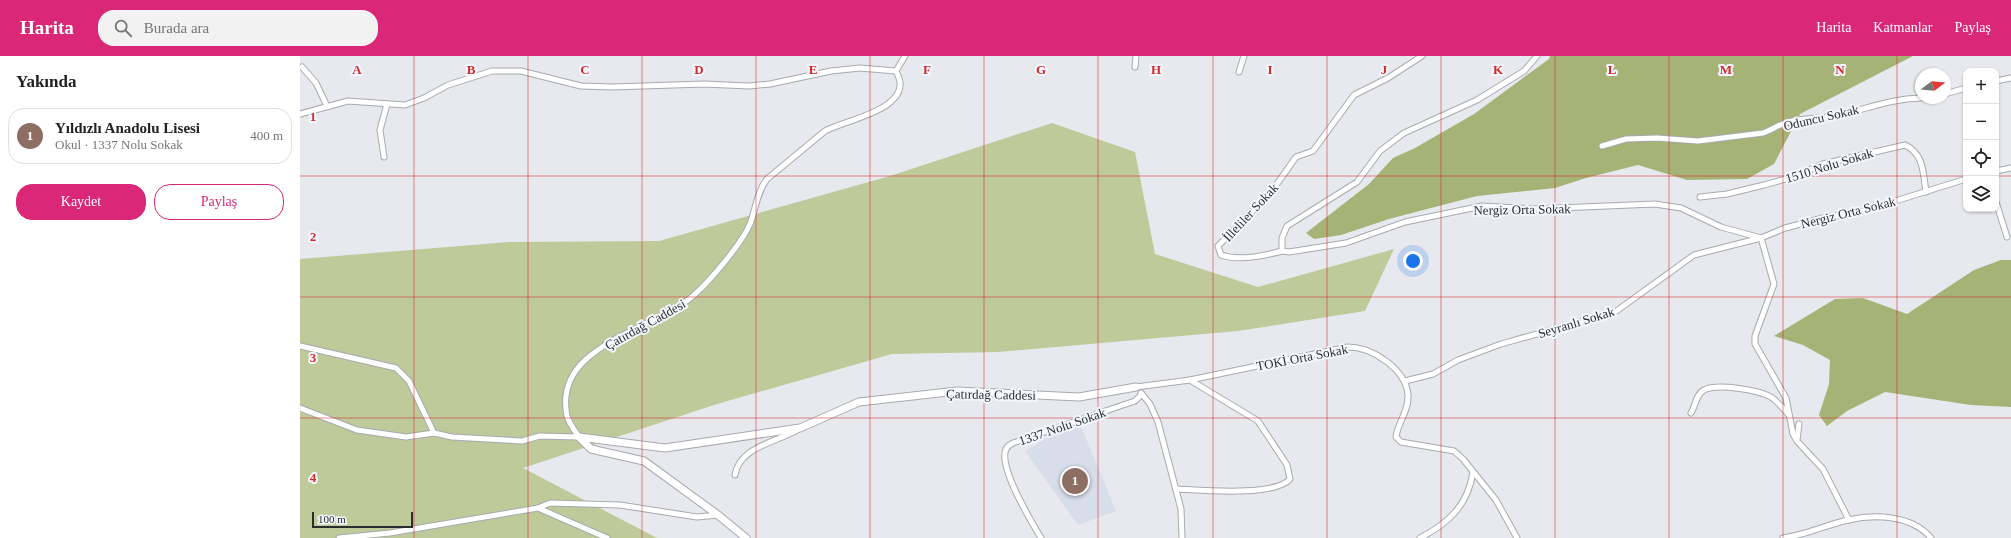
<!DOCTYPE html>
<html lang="tr">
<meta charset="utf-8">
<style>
:root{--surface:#fff;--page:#f2f2f2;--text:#222;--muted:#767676;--line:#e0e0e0;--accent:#db2777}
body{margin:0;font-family:"Times New Roman",serif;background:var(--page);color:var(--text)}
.controls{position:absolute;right:12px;top:12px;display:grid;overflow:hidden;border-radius:8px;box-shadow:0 1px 3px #0004}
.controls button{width:36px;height:36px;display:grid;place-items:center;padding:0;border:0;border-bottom:1px solid var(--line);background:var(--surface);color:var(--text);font:20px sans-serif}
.compass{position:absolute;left:1615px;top:12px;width:36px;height:36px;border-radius:50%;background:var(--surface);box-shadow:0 1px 3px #0004;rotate:74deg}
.scale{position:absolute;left:12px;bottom:10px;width:101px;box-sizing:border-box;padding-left:4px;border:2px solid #2b2c2e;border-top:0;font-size:11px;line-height:14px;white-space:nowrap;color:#2b2c2e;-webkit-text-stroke:3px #f4f7fd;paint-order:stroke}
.you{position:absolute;left:1113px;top:205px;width:14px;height:14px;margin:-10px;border:3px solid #fff;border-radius:50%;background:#1a73e8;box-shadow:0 0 0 6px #1a73e833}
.badge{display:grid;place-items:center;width:26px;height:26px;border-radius:50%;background:var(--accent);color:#fff;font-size:13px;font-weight:700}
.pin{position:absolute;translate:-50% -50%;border:2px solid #fff;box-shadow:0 1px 4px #0006}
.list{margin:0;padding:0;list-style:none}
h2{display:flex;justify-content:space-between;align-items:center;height:52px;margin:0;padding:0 16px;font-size:17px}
h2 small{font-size:13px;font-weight:400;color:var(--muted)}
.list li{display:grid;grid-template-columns:26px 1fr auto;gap:12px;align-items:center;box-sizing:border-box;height:56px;margin:0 8px 8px;padding:0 8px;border:1px solid var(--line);border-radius:16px}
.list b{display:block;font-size:15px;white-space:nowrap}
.list p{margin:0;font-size:13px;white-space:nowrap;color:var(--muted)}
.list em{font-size:13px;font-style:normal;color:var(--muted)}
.actions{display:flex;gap:8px;padding:12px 16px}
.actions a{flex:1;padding:9px 0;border:1px solid var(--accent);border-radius:16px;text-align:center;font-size:14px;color:var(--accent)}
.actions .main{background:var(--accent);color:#fff}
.icon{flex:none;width:22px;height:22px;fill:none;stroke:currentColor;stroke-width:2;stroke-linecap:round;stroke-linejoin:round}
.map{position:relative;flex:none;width:1711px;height:482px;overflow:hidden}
header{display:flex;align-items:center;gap:24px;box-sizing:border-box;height:56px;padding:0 20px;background:var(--accent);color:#fff}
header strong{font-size:19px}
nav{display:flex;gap:22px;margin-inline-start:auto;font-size:14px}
.search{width:280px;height:36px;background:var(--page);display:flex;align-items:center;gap:10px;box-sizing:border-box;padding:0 14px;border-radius:16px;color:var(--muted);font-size:15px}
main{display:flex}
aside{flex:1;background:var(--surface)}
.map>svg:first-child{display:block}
.built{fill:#d8ddea}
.green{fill:#beca99}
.forest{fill:#a5b376}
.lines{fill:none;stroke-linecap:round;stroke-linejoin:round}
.street-casing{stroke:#a7aaaf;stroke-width:7}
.secondary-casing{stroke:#a7aaaf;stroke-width:9}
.street{stroke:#fff;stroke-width:5}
.secondary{stroke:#fff;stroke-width:7}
.grid{fill:none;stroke:#d62828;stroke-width:1;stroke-opacity:0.55}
.labels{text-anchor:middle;stroke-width:4;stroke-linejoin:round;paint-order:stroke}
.street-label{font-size:13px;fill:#2b2c2e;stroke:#f4f7fd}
.grid-label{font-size:13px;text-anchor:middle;font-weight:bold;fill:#d62828;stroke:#f4f7fd;stroke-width:4;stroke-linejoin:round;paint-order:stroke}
</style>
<header>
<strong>Harita</strong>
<div class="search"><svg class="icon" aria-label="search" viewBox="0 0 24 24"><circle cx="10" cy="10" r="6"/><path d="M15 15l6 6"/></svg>Burada ara</div>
<nav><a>Harita</a><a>Katmanlar</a><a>Paylaş</a></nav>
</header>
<main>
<aside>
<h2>Yakında<small></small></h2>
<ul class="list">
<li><span class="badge" style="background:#8d6e63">1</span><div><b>Yıldızlı Anadolu Lisesi</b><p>Okul · 1337 Nolu Sokak</p></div><em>400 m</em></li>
</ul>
<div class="actions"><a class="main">Kaydet</a><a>Paylaş</a></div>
</aside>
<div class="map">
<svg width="1711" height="482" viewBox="0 0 1711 482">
<rect width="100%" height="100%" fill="#e7e9ef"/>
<polygon class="built" points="778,363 816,455 778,469 725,395"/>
<polygon class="green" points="752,67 835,96 855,198 958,231 1094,193 1065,255 938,275 698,296 592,298 417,348 223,412 357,482 0,482 0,203 209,186 359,185 590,120"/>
<g class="forest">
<polygon points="1250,0 1613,0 1500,58 1474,108 1447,123 1387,124 1338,109 1286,122 1255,132 1177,140 1089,163 1041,179 1014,183 1006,177 1069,128 1093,102 1115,92 1174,58 1249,3"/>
<polygon points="1701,204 1711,204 1711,351 1671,349 1585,336 1547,355 1527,370 1519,359 1529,328 1530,304 1503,289 1474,280 1535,243 1563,242 1607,258 1674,214"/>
</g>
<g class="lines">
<defs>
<g id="street">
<polyline points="1237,0 1224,15 1177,44 1104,77 1080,95 1057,126 987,170 982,182 982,195 989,196 1046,187 1105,166 1182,150 1234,153 1355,148 1381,152 1421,171 1461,182"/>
<polyline points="2,11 16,27 27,50"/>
<polyline points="835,11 836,0"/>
<polyline points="596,15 605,0"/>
<polyline points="939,16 944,0"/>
<polyline points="1696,25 1711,22"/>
<polyline points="1645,38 1666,32"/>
<polyline points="0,58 48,45 105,49 124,42 148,29 192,15 221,15 281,30 312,31 404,28 449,30 470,28 531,15 560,12 596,15"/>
<path d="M1302,90L1326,83L1357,82L1398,85L1463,77C1471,74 1477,70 1485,67C1501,61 1518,64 1534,60C1565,54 1588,43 1621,42"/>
<polyline points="84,101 80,74 87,48"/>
<polyline points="1696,115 1711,112"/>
<path d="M1400,141L1427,138L1464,129L1493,121L1523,108L1605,89C1624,98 1623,117 1626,136"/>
<polyline points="1696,146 1707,181"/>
<polyline points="1461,182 1474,228 1455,280 1455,288 1486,342 1493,378 1497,385 1523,413 1549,464"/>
<path d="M982,195C963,200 940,205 921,199L918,190L972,135L996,101L1013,95L1054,39L1088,22L1122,0"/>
<polyline points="0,290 96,312 109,325 134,377"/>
<polyline points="1105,325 1133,318 1158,304 1201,288 1315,256 1394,199 1461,182 1485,172 1523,162 1560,156 1666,123"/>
<path d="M836,331L890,324L1048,291C1072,291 1106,313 1108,339C1109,355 1098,366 1096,381L1101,386L1154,395L1163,403L1196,444L1217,482"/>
<polyline points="841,337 850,348 858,366 881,453 882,482"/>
<polyline points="0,352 57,374 106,381 134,377 152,381 222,385 240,380 279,381"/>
<path d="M1391,357C1396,349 1396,338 1404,334C1417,327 1458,334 1471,341C1478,346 1483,352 1488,358"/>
<path d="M279,381C275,375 269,367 267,360C252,288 355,275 394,239C410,225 442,187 450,168C456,152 457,136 467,123L525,75C543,65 602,55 600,27C600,23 598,19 596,15"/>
<polyline points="1497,384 1499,368"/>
<path d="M435,419C439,391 477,386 497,374"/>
<path d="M876,433C900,434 975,441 990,423L987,409L958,365L890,324"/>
<polyline points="238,452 307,482"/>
<polyline points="39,482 90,477 238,452 250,447 320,449 397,461 418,459"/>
<path d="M741,482C731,465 698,411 706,393C707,391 711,388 713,387L823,349L835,345L842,338"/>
<path d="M1120,482C1149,467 1168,449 1173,416"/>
<path d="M1483,482C1506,479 1526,469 1548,464C1575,458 1612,459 1631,482"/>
</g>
<g id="secondary">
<polyline points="279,381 365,392 500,372 559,346 657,335 779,341 836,331"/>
<polyline points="279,381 291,393 344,405 418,459 446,482"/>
</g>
</defs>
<use href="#street" class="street-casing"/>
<use href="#secondary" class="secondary-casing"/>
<use href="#street" class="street"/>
<use href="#secondary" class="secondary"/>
</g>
<path class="grid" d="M114,0V482M228,0V482M342,0V482M456,0V482M570,0V482M684,0V482M798,0V482M913,0V482M1027,0V482M1141,0V482M1255,0V482M1369,0V482M1483,0V482M1597,0V482M0,120H1666M1696,120H1711M0,241H1711M0,362H1711"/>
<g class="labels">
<g class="street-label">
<text transform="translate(1521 61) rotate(-13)" y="5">Oduncu Sokak</text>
<text transform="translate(1529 109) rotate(-17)" y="5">1510 Nolu Sokak</text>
<text transform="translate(1222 153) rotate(-1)" y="5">Nergiz Orta Sokak</text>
<text transform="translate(950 156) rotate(-47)" y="5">İlleliler Sokak</text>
<text transform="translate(1548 156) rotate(-14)" y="5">Nergiz Orta Sokak</text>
<text transform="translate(1276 266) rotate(-17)" y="5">Seyranlı Sokak</text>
<text transform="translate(345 268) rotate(-29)" y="5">Çatırdağ Caddesi</text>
<text transform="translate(1002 301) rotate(-11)" y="5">TOKİ Orta Sokak</text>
<text transform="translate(691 338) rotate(1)" y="5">Çatırdağ Caddesi</text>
<text transform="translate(762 370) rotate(-19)" y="5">1337 Nolu Sokak</text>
</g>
</g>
<g class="grid-label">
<text x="57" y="18">A</text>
<text x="171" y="18">B</text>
<text x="285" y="18">C</text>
<text x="399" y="18">D</text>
<text x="513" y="18">E</text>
<text x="627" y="18">F</text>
<text x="741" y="18">G</text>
<text x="856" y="18">H</text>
<text x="970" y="18">I</text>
<text x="1084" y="18">J</text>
<text x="1198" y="18">K</text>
<text x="1312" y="18">L</text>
<text x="1426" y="18">M</text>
<text x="1540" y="18">N</text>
<text x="13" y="65">1</text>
<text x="13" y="185">2</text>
<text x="13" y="306">3</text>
<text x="13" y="426">4</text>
</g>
</svg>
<div class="controls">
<button>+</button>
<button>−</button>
<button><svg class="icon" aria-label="locate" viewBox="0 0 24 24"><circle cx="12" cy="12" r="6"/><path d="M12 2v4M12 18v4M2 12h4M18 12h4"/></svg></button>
<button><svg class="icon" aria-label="layers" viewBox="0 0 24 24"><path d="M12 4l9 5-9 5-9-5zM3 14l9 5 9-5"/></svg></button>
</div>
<svg class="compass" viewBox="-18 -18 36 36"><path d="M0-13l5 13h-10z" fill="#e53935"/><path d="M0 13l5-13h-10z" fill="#767676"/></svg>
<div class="scale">100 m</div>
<div class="you"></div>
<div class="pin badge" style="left:775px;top:425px;background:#8d6e63">1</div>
</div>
</main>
